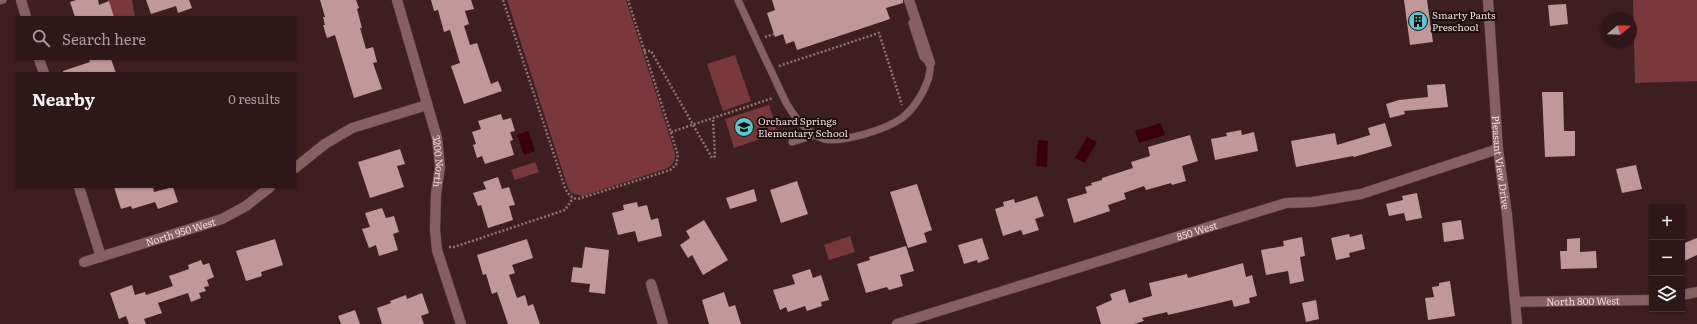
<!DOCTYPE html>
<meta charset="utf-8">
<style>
:root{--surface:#2e1718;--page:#362021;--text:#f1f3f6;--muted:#a79fa2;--line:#493637}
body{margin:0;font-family:Literata,serif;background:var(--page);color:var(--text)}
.controls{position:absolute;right:12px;bottom:12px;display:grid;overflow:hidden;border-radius:0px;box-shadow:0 1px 3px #0004}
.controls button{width:36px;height:36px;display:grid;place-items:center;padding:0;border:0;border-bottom:1px solid var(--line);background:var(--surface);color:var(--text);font:20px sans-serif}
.compass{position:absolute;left:1601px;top:12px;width:36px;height:36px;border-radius:50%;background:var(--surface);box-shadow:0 1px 3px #0004;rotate:71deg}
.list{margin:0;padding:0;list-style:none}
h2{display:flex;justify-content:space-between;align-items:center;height:52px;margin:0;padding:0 16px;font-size:17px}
h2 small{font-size:13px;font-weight:400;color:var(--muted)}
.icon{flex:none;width:22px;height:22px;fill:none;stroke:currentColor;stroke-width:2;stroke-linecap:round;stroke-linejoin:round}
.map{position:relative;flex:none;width:1697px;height:324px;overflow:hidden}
.search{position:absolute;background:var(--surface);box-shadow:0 1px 3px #0004;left:16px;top:16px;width:280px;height:44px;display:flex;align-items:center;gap:10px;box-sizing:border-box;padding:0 14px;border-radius:0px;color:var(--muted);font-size:15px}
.panel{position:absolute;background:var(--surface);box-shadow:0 1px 3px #0004;left:16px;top:72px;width:280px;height:116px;border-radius:0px}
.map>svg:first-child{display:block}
.green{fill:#79383a}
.water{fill:#3b0007}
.building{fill:#c09897}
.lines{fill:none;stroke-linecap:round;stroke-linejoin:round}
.lane-casing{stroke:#593e3f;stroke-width:8}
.street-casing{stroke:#593e3f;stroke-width:11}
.secondary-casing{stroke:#593e3f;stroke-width:11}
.path{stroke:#8e7374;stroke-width:2.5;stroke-dasharray:2 2;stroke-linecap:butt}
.lane{stroke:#856060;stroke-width:7}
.street{stroke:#856060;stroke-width:10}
.secondary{stroke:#856060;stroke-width:10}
.labels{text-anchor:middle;stroke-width:4;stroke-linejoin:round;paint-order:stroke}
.poi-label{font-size:10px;fill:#f0dada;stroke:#1c0e0e;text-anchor:start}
.street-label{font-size:10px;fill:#f0dada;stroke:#1c0e0e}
</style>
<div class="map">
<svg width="1697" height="324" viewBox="0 0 1697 324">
<rect width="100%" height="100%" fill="#3e1f20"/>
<g class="green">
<polygon points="108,0 132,0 135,17 114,17"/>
<path d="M507,0H626L675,153C676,163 671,167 662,170L583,196L571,193L567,185Z"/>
<polygon points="1633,0 1697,0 1697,81 1635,83"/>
<polygon points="735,55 751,101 723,111 707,64"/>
<polygon points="769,105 778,133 734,148 725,119"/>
<polygon points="535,162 539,172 515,180 511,170"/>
<polygon points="850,236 855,252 829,260 824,245"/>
</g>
<g class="water">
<polygon points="1161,123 1165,135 1139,143 1135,131"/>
<polygon points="528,131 535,151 524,155 517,135"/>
<polygon points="1087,137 1097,142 1085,163 1075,158"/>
<polygon points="1038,140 1048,141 1047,167 1036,166"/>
</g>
<g class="building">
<polygon points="76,0 98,0 99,5 109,1 114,17 75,17 70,2"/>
<polygon points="146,0 189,0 192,8 178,13 176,6 151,14"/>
<polygon points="320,0 356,0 359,8 357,9 362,28 360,28 366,49 373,47 377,62 373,63 382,89 354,98 335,35 327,38 323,25 325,25 323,17 325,17"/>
<polygon points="431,0 471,0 474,9 465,11 469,24 464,26 470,45 477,43 491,84 498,81 502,91 464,104 451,66 460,63 450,30 444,32 438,10 434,11"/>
<polygon points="772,0 903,0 903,3 886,8 890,19 797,50 794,41 786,44 783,34 775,37 767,13 775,10"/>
<polygon points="1404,0 1427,0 1433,42 1410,45"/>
<polygon points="1566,4 1568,24 1550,26 1548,5"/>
<polygon points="89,59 111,59 116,73 63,73 63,71 90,62"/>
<polygon points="1445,84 1448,107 1404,111 1405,114 1390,118 1386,104 1399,100 1428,97 1427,85"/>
<polygon points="1542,92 1563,92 1564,131 1575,131 1575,156 1545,157"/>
<polygon points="501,114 503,120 511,118 515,131 510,132 513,140 510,141 514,155 485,164 482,156 477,158 473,145 476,144 472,132 481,129 478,121"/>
<polygon points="1385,123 1392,146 1354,157 1353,156 1296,167 1291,141 1335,133 1337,145 1370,135 1368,128"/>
<polygon points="1241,130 1242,135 1254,132 1258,151 1215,160 1211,139 1227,136 1226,133"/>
<polygon points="1190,135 1198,161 1182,166 1186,181 1172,185 1171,183 1146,190 1144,186 1124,193 1126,199 1108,205 1110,211 1074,223 1067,199 1087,193 1085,187 1092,185 1091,183 1102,180 1102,178 1133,168 1131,162 1150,156 1148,147"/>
<polygon points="400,149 405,164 397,166 404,187 370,198 358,162"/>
<polygon points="1636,165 1642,189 1622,193 1616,169"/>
<polygon points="498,177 502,189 509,187 515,205 509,206 513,220 488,228 481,205 478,206 473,193 486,189 483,182"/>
<polygon points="797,181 808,214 781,223 770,190"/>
<polygon points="917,184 932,230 924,233 927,242 908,248 890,192"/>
<polygon points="114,187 153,187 154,192 173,187 178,202 158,209 155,202 132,209 131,206 121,209"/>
<polygon points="754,189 757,201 730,209 726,198"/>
<polygon points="1417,193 1422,218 1406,221 1404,213 1389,216 1386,204 1403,200 1402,196"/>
<polygon points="1037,196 1044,216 1035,219 1039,230 1023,235 1021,230 1003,236 995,209 1004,206 1003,202 1014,199 1015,203"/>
<polygon points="637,202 638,207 647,205 651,220 658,218 662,236 638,242 635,231 618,235 612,213 624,210 623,205"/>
<polygon points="382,208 386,218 394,216 399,232 393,234 398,250 379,256 376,245 369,248 362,229 370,227 365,213"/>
<polygon points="704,220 728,260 703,275 692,255 688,258 680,245 690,238 686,231"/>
<polygon points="1461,220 1464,239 1444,242 1442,223"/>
<polygon points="1349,234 1350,237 1362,234 1365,249 1349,253 1350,257 1336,260 1331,238"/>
<polygon points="1302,237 1305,256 1300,257 1304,281 1290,284 1288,271 1266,275 1261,250 1284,246 1283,241"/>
<polygon points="982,238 989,259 978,263 977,260 964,264 958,245"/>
<polygon points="1580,238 1580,252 1596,251 1597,268 1561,269 1560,251 1567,251 1567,239"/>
<polygon points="1697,238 1697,255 1682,262 1682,244"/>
<polygon points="275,239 283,265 261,272 262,276 246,281 236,251"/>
<polygon points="527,239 533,258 512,265 515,273 509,275 517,298 525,295 528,306 533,304 540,324 508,324 497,292 492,294 486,274 483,275 477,255"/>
<polygon points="906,246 914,271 900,275 903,286 889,290 887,287 866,293 857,264 870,260 869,257"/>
<polygon points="585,247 609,250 605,294 589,292 590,284 571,282 573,267 582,268"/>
<polygon points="201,260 203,265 209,263 214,277 207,280 209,286 204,287 206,291 199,293 201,298 191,302 188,293 158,303 162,313 144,319 146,324 129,324 126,316 119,319 110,293 132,285 135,295 145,292 146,295 173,286 169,276 189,269 188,265"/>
<polygon points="1243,263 1246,277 1252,275 1257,296 1249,298 1250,303 1234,307 1232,300 1168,315 1167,312 1142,318 1144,321 1134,324 1101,324 1096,307 1112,300 1110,294 1125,289 1129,303 1152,296 1149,283 1187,274 1188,278"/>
<polygon points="810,269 813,278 821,275 829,300 821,302 822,306 807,311 805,306 788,312 786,307 780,310 773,290 795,284 792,275"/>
<polygon points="1450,281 1455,316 1428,320 1425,298 1434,297 1432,287 1439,286 1439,283"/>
<polygon points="724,292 729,307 735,305 741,324 709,324 702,300"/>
<polygon points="422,293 429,313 421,316 424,324 382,324 377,308 391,303 390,301 406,295 407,299"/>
<polygon points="1316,300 1319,319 1306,322 1302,303"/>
<polygon points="355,310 360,324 341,324 338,316"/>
</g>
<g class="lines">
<defs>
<g id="lane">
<path d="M738,0C750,26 762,52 774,77C782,94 789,113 804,126C809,132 817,137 824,139C843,143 887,129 902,118C917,106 932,81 930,63L923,57L912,23"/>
<polyline points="0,1 3,0"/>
<polyline points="792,142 815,135"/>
</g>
<g id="street">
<polyline points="21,0 26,17"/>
<path id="s1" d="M397,0L437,138L440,167L436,194L435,230L437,250L461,324"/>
<polyline points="909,0 930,63"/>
<polyline points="39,59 44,73"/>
<polyline points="295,168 325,144 352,128 427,105"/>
<polyline points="79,187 101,257"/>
<path id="s2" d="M84,262L222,219L246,206L270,187"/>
<polyline points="651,284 663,324"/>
<polyline points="1682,295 1697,292"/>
<path id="s3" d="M1515,302L1652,300"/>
<path id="s4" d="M897,324L1286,203L1313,202L1361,194L1498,149"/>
</g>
<g id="secondary">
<path id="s5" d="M1488,0L1498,149L1507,215L1517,324"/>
</g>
</defs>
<use href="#lane" class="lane-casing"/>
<use href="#street" class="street-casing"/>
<use href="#secondary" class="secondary-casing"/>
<g class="path">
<path d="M503,0L565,188C568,194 571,198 578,199L670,170L676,165L678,155L628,0"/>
<polyline points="765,37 774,34"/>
<polyline points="644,51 651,51 712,158 715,156 713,119"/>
<polyline points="779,66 879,33 902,105"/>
<polyline points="671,132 773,98"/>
<polyline points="449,247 454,247 565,210 573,198"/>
</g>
<use href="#lane" class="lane"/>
<use href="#street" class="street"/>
<use href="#secondary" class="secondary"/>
</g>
<defs>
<symbol id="building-disc" viewBox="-11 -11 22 22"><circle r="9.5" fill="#51ccd2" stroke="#1c0e0e"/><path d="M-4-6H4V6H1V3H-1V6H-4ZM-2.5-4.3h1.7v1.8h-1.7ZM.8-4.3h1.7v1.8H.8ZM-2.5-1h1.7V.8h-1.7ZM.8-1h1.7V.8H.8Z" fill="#111"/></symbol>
<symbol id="school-disc" viewBox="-11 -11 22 22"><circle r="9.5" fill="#51ccd2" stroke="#1c0e0e"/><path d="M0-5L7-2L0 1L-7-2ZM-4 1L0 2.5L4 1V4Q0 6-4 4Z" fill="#111"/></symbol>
</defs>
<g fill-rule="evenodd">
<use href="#building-disc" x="1407" y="10" width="22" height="22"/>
<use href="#school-disc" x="733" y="116" width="22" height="22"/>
</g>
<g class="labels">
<g class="poi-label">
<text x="1432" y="19">Smarty Pants<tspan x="1432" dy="12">Preschool</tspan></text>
<text x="758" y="125">Orchard Springs<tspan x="758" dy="12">Elementary School</tspan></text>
</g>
<g class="street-label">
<text dy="4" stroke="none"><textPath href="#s1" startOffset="167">3200 North</textPath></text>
<text dy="4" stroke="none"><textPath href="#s5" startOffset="163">Pleasant View Drive</textPath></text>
<text dy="4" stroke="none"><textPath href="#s4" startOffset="314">850 West</textPath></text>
<text dy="4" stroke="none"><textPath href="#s2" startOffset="101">North 950 West</textPath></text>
<text dy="4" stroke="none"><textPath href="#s3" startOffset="68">North 800 West</textPath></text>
</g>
</g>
</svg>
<div class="controls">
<button>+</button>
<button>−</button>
<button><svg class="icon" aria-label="layers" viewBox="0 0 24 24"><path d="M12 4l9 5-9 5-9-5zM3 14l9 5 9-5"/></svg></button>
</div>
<svg class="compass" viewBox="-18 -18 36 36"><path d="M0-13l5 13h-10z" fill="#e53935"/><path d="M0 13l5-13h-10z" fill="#a79fa2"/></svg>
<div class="search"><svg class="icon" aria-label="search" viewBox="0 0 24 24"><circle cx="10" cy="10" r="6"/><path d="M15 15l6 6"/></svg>Search here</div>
<section class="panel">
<h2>Nearby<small>0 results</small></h2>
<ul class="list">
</ul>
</section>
</div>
